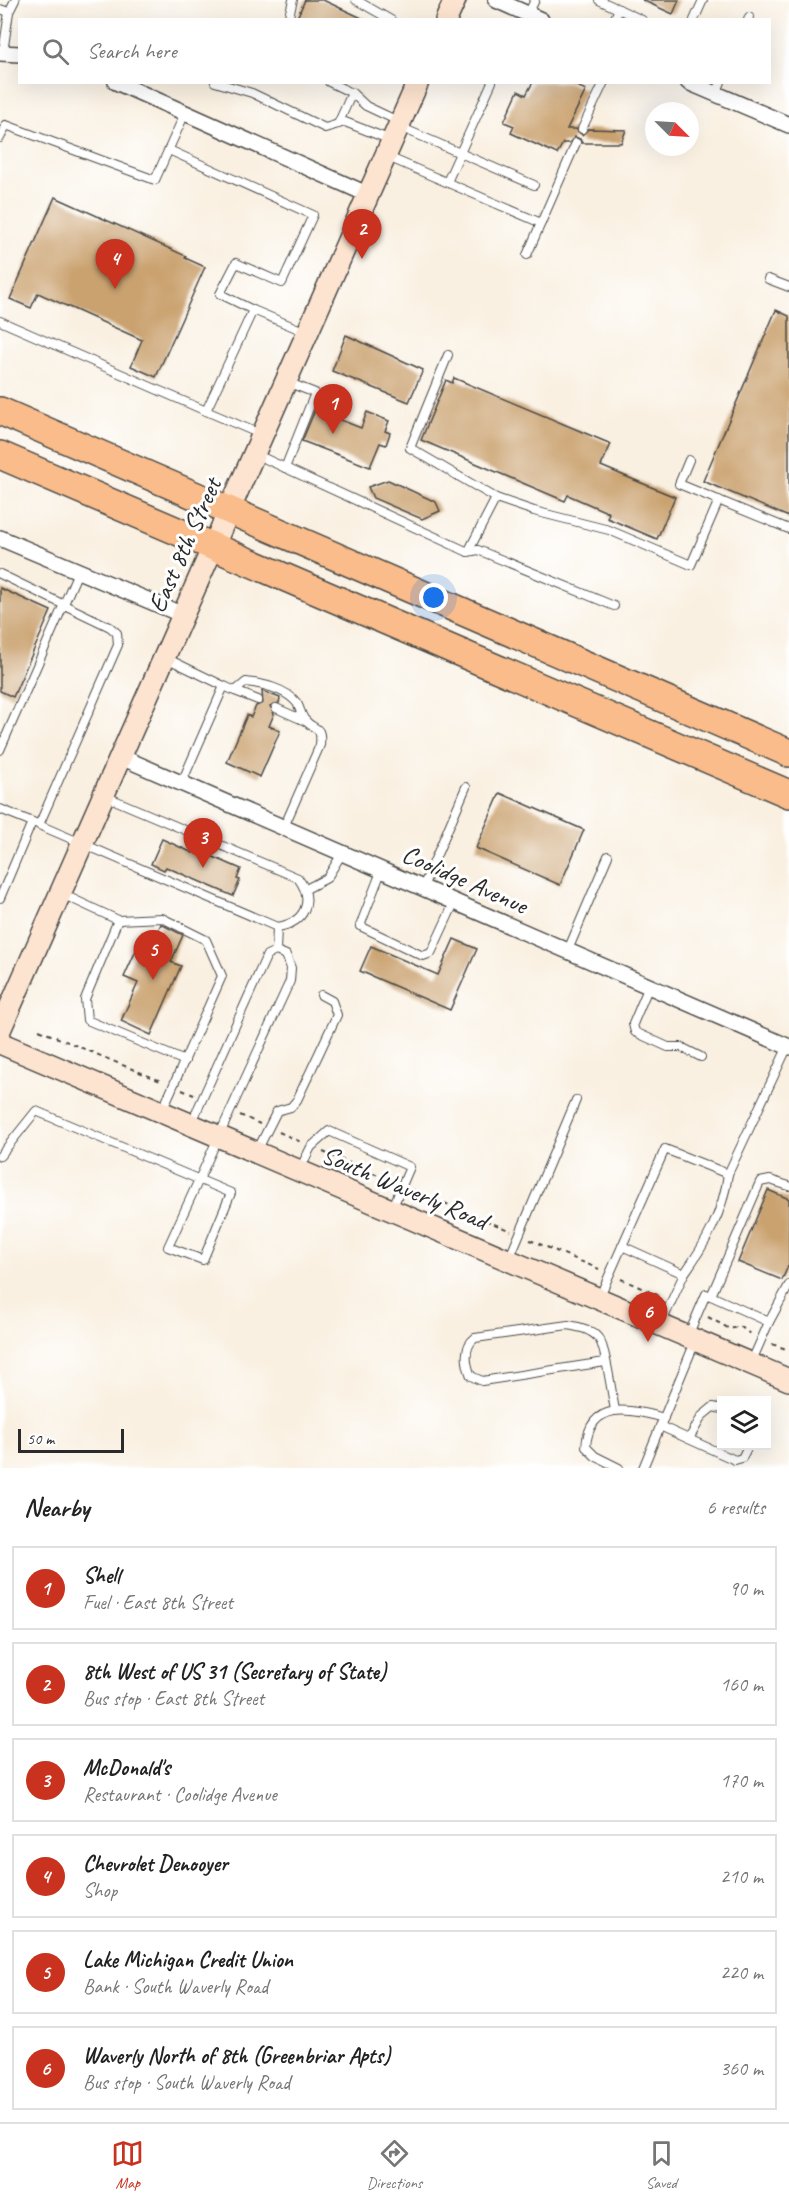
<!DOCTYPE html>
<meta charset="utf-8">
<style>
:root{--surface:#fff;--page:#f6f6f6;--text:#222;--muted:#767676;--line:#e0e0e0;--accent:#c8321e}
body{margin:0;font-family:Caveat,sans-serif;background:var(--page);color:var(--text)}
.controls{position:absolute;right:18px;bottom:18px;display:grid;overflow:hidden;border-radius:0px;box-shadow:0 6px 24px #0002}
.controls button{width:54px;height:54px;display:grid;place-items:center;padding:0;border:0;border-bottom:2px solid var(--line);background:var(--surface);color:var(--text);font:30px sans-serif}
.compass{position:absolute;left:645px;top:102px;width:54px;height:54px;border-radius:50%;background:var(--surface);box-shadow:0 6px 24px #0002;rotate:114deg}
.scale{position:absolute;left:18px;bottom:15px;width:106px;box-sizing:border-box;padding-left:6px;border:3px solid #2b2b2b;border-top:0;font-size:16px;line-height:21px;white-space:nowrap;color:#2b2b2b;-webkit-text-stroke:4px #fff;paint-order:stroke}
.you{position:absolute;left:434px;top:598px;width:21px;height:21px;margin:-15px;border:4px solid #fff;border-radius:50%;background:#1a73e8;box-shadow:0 0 0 9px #1a73e833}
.badge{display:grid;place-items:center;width:39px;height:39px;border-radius:50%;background:var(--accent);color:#fff;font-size:20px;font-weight:700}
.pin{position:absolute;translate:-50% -50px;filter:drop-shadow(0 2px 3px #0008)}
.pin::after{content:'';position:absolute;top:32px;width:21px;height:18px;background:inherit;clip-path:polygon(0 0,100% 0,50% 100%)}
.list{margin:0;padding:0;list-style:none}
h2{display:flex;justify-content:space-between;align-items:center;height:78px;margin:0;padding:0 24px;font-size:26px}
h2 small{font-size:20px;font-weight:400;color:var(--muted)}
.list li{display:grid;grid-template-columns:39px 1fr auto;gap:18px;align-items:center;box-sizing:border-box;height:84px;margin:0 12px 12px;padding:0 12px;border:2px solid var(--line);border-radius:0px}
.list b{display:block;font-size:22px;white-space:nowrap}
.list p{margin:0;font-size:20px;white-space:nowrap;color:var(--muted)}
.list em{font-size:20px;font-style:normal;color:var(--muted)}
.icon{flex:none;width:33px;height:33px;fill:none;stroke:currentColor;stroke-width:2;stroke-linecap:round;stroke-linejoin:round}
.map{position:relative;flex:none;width:789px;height:1468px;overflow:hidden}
.search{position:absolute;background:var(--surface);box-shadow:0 6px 24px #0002;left:18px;right:18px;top:18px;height:66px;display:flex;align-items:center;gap:15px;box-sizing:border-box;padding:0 21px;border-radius:0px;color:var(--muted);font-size:22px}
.sheet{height:654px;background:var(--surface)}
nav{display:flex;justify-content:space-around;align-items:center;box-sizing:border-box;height:84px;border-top:2px solid var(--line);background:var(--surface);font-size:16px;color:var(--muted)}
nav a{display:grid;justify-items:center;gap:3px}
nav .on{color:var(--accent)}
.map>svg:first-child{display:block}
.building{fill:#caa270}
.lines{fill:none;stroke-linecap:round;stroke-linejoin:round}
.lane-casing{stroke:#4a4946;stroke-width:10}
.street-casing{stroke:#4a4946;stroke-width:18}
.secondary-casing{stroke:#4a4946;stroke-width:24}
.highway-casing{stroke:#4a4946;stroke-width:30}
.path{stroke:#4a4946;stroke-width:2;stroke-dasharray:4.5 4.5;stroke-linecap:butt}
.lane{stroke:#fff;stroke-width:8}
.street{stroke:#fff;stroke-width:15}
.secondary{stroke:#fde4d0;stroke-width:21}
.highway{stroke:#f9bc8a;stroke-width:27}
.labels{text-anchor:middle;stroke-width:6;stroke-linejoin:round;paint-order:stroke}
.street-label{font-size:26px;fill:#2b2b2b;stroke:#fff}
</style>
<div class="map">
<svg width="789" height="1468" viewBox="0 0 789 1468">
<rect width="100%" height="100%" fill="#fff"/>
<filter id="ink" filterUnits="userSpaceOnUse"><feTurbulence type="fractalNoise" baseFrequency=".0167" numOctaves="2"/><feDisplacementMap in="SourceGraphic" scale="12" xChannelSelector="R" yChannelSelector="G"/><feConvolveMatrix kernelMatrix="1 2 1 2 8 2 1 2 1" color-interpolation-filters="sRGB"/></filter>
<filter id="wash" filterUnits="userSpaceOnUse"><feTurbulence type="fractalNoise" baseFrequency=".008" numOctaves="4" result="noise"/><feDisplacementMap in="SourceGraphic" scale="24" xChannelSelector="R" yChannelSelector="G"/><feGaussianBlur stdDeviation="1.35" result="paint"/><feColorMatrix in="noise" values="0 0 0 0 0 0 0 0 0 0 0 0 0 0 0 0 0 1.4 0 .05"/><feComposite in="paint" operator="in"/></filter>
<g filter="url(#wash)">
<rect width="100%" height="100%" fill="#f9f0e1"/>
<g id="blocks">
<g class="building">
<polygon points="305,0 323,0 366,20 296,20"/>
<polygon points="642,0 679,0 673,14"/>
<polygon points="533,82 568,82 586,90 567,129 576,129 582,135 588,129 626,130 621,143 582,143 580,139 575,137 569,143 563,143 557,154 511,133 514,126 504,122 518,91 526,95"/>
<polygon points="55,197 186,256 185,258 205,267 156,377 131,366 142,340 38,293 31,308 10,299"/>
<polygon points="776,310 789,316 789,517 703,481"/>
<polygon points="346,335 423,370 409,402 332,371"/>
<polygon points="454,378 611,444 601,466 675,497 657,539 607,518 609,513 568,495 565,501 421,440 446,380 452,383"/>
<polygon points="315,410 361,428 367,412 389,421 385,431 390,433 386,445 380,443 370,467 302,441"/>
<polygon points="388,480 436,502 440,511 422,519 373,498 368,487"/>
<polygon points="0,588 51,611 13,697 0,691"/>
<polygon points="262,691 280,698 279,703 270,706 274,714 269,726 280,731 260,777 227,762 247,715 251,717 256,706 263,703"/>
<polygon points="500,793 584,830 560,885 476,848"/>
<polygon points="162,839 193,853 195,849 241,869 237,879 240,880 233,896 166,867 164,870 151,864"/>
<polygon points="161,924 183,935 171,962 181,966 151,1035 121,1021 138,983 124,977 138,946 149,950"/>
<polygon points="454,939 477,949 450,1010 360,971 371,946 438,975"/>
<polygon points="768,1190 789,1199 789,1264 782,1280 738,1262"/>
</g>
</g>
</g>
<g filter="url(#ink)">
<use href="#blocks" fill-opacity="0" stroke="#4a4946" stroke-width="1.5"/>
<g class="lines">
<defs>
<g id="lane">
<polyline points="356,0 391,20"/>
<polyline points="599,0 642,20"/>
<polyline points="0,9 9,12"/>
<polyline points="528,14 535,0"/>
<polyline points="288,20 293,0"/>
<polyline points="614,20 619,9"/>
<polyline points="694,20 703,0"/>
<polyline points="748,20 749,17"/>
<polyline points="3,53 9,12 15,0"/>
<polyline points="215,82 252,93 325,128 345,122 391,140"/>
<polyline points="329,82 352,93 366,106 400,122"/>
<polyline points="716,94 721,82"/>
<polyline points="338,124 352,93"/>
<polyline points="400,127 534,185"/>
<polyline points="582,129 604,82"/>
<polyline points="0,138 6,125 155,180 185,113"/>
<polyline points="169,150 313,215 282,283 236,263 220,294 253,310"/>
<polyline points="388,157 541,223"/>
<polyline points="447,182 492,82"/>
<polyline points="527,255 576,143"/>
<polyline points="768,279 789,287"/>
<polyline points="0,321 206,411 253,310 306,332"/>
<polyline points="448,355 410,448 496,498 534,511 609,530 691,565 719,500"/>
<polyline points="206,411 260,434"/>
<polyline points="255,454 468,552 478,550 614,606"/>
<polyline points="689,460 679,484 789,529"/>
<polyline points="285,468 315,393 287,382"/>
<polyline points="468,552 496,498"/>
<path d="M0,574L110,627L117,633L118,645L39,825L277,927C305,923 315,901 298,878L105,796"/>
<polyline points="166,658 224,686 182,782"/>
<path d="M224,686L235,691L246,682C263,684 285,688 297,703C300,708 301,716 305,720C315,732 322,724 320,745L284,827"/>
<polyline points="235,691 258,700"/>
<polyline points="276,708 305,721"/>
<polyline points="0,750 78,572"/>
<polyline points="0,809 35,823"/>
<polyline points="382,869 360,926 423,956 431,953 455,901"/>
<polyline points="423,887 466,787"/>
<polyline points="306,889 327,878 343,852"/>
<polyline points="62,894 118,920 162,918 206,940 222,976 162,1111"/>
<polyline points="0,898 32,822"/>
<polyline points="118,920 85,999 87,1020 185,1061"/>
<polyline points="568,950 608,856"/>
<polyline points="276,951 277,927"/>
<polyline points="649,986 633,1024 635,1032 668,1047 681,1047 701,1057"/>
<polyline points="257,1151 277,1111 291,1107 297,1100 337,1015 332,1001 321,995"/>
<path d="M0,1156L36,1111L231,1193L203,1260L168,1247C208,1158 250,1070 290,981L291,968L286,955L276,951L267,955L191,1124"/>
<polyline points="300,1169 311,1147 329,1131 410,1167 392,1209"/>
<polyline points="622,1246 684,1274 661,1324"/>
<polyline points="509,1259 576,1100"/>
<path d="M684,1274C706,1243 723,1213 728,1174"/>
<polyline points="600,1296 665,1149 728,1174 788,1046"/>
<polyline points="711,1296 760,1182 770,1180 789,1186"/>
<polyline points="769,1322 789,1285"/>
<polyline points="688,1336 706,1294 711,1296 769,1322 751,1363"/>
<path d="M605,1362L482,1381L471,1376C466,1364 463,1347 475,1338L568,1325C579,1327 592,1329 599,1339C606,1348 612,1396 615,1410"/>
<polyline points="660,1426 735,1460 742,1458 748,1446"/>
<polyline points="689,1439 702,1416 713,1407 722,1409"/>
<path d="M619,1468L595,1456L586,1447C589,1399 632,1409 664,1418"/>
<polyline points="643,1468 695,1342"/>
</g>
<g id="street">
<polyline points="496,0 541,20"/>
<polyline points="0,53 20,54"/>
<polyline points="116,82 369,195"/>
<polyline points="688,82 789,125"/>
<polyline points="0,538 183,615"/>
<polyline points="121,757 789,1047"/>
</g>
<g id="secondary">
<polyline points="446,20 455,0"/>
<polyline points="0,1030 418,82"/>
<polyline points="0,1043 789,1380"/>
</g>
<g id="highway">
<polyline points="0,411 789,753"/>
<polyline points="0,455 789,794"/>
</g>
</defs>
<use href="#lane" class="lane-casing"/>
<use href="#street" class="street-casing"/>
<use href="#secondary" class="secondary-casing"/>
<use href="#highway" class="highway-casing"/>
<g class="path">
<polyline points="39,1030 163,1082"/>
<polyline points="182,1090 194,1095"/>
<polyline points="240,1115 260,1124"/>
<polyline points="279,1132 301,1142"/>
<polyline points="323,1152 392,1181"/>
<polyline points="411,1189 511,1231"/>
<polyline points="530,1240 599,1269"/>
<polyline points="621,1279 662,1297"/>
<polyline points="708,1317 730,1329 740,1326 750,1334"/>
<polyline points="772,1344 789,1350"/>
</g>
<use href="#lane" class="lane"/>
<use href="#street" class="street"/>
<use href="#secondary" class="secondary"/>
<use href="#highway" class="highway"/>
</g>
</g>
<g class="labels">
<g class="street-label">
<text transform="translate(184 545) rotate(-66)" y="9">East 8th Street</text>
<text transform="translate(465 879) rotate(24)" y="9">Coolidge Avenue</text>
<text transform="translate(405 1187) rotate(23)" y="9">South Waverly Road</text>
</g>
</g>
</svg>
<div class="controls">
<button><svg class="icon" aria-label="layers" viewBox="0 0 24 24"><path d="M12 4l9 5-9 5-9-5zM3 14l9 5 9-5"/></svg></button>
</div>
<svg class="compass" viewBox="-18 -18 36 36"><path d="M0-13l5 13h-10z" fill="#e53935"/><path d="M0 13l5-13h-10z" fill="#767676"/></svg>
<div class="scale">50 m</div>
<div class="you"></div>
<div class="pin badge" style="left:333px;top:434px">1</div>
<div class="pin badge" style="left:362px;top:259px">2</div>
<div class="pin badge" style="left:203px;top:868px">3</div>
<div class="pin badge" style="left:115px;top:289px">4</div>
<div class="pin badge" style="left:153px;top:980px">5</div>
<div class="pin badge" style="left:648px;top:1342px">6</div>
<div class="search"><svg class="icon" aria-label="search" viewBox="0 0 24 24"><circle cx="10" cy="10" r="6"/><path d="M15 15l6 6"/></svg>Search here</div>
</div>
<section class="sheet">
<h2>Nearby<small>6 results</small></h2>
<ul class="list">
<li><span class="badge">1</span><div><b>Shell</b><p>Fuel · East 8th Street</p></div><em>90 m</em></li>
<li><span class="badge">2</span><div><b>8th West of US 31 (Secretary of State)</b><p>Bus stop · East 8th Street</p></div><em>160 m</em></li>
<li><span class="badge">3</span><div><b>McDonald's</b><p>Restaurant · Coolidge Avenue</p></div><em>170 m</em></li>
<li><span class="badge">4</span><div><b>Chevrolet Denooyer</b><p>Shop</p></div><em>210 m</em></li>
<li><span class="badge">5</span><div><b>Lake Michigan Credit Union</b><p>Bank · South Waverly Road</p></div><em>220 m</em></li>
<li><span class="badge">6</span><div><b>Waverly North of 8th (Greenbriar Apts)</b><p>Bus stop · South Waverly Road</p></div><em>360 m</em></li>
</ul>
</section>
<nav>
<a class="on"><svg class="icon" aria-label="map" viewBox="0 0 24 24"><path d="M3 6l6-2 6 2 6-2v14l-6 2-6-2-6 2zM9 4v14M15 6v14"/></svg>Map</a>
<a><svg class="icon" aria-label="directions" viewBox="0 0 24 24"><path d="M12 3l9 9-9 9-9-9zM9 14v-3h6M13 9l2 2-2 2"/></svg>Directions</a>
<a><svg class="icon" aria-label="saved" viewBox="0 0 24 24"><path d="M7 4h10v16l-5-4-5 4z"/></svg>Saved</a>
</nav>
